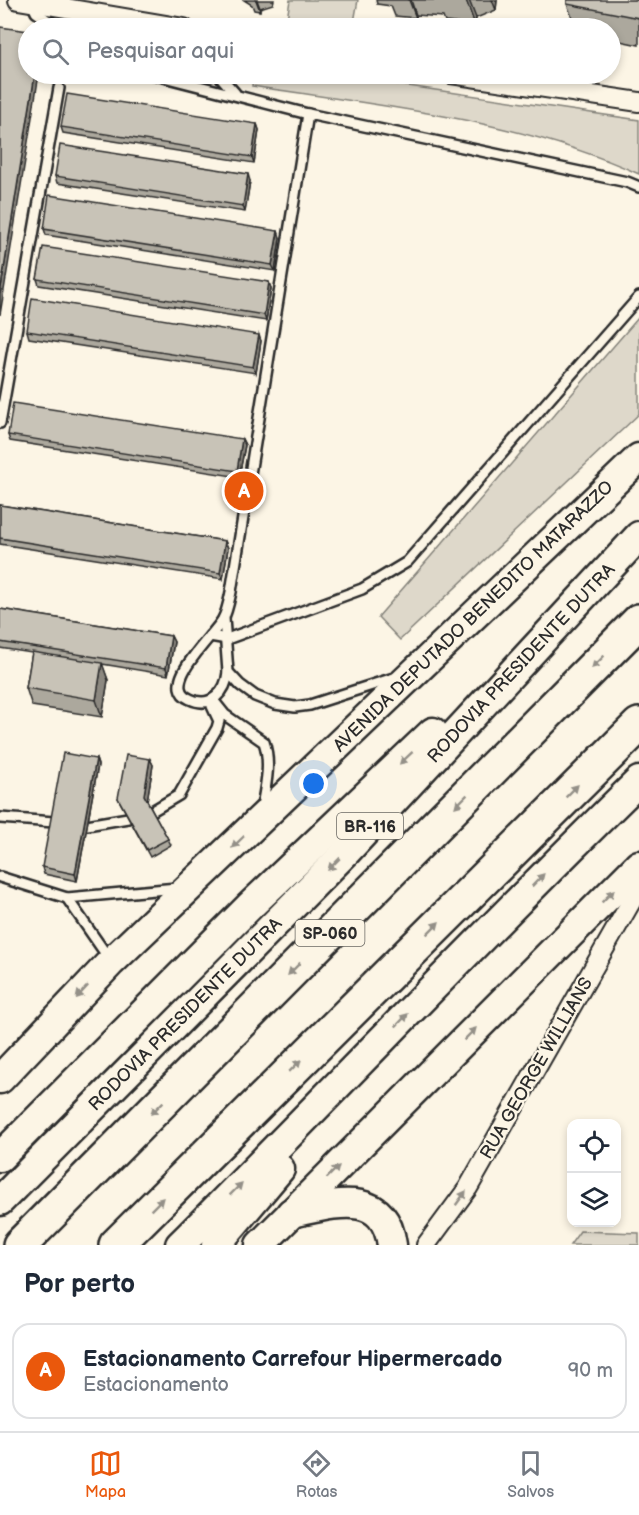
<!DOCTYPE html>
<html lang="pt">
<style>
:root{--surface:#fff;--page:#f6f6f7;--text:#1f2937;--muted:#747a83;--line:#e0e1e3;--accent:#ea580c}
body{margin:0;font-family:"Balsamiq Sans",sans-serif;background:var(--page);color:var(--text)}
.controls{position:absolute;right:18px;bottom:18px;display:grid;overflow:hidden;border-radius:12px;box-shadow:0 3px 9px #0003}
.controls button{width:54px;height:54px;display:grid;place-items:center;padding:0;border:0;border-bottom:2px solid var(--line);background:var(--surface);color:var(--text);font:30px sans-serif}
.you{position:absolute;left:314px;top:784px;width:21px;height:21px;margin:-15px;border:4px solid #fff;border-radius:50%;background:#1a73e8;box-shadow:0 0 0 9px #1a73e833}
.badge{display:grid;place-items:center;width:39px;height:39px;border-radius:50%;background:var(--accent);color:#fff;font-size:20px;font-weight:700}
.pin{position:absolute;translate:-50% -50%;border:3px solid #fff;box-shadow:0 2px 6px #0006}
.list{margin:0;padding:0;list-style:none}
h2{display:flex;justify-content:space-between;align-items:center;height:78px;margin:0;padding:0 24px;font-size:26px}
h2 small{font-size:20px;font-weight:400;color:var(--muted)}
.list li{display:grid;grid-template-columns:39px 1fr auto;gap:18px;align-items:center;box-sizing:border-box;height:96px;margin:0 12px 12px;padding:0 12px;border:2px solid var(--line);border-radius:18px}
.list b{display:block;font-size:22px;white-space:nowrap}
.list p{margin:0;font-size:20px;white-space:nowrap;color:var(--muted)}
.list em{font-size:20px;font-style:normal;color:var(--muted)}
.icon{flex:none;width:33px;height:33px;fill:none;stroke:currentColor;stroke-width:2;stroke-linecap:round;stroke-linejoin:round}
.map{position:relative;flex:none;width:639px;height:1245px;overflow:hidden}
.search{position:absolute;background:var(--surface);box-shadow:0 3px 9px #0003;left:18px;right:18px;top:18px;height:66px;display:flex;align-items:center;gap:15px;box-sizing:border-box;padding:0 21px;border-radius:33px;color:var(--muted);font-size:22px}
.sheet{height:186px;background:var(--surface)}
nav{display:flex;justify-content:space-around;align-items:center;box-sizing:border-box;height:84px;border-top:2px solid var(--line);background:var(--surface);font-size:16px;color:var(--muted)}
nav a{display:grid;justify-items:center;gap:3px}
nav .on{color:var(--accent)}
.map>svg:first-child{display:block}
.green{fill:#ded8ca;stroke:#84827a;stroke-width:1.5}
.lines{fill:none;stroke-linecap:round;stroke-linejoin:round}
.service-casing{stroke:#2b2b2b;stroke-width:14}
.minor-casing{stroke:#2b2b2b;stroke-width:22}
.primary-casing{stroke:#2b2b2b;stroke-width:33}
.motorway-casing{stroke:#2b2b2b;stroke-width:38}
.service{stroke:#fcf5e5;stroke-width:9}
.minor{stroke:#fcf5e5;stroke-width:18}
.primary{stroke:#fcf5e5;stroke-width:28}
.motorway{stroke:#fcf5e5;stroke-width:33}
.wall{fill:#aca89d;stroke:#2b2b2b;stroke-width:1.5}
.shaded-wall{fill:#8c8880;stroke:#2b2b2b;stroke-width:1.5}
.building{fill:#c8c3b7;stroke:#2b2b2b;stroke-width:1.5}
.oneway{fill:#949088}
.labels{text-anchor:middle;stroke-width:4.5;stroke-linejoin:round;paint-order:stroke}
.shield{fill:#fcf5e5;stroke:#6a6863;stroke-width:1.5}
.shield-label{font-size:16px;font-weight:bold;fill:#2b2b2b}
.street-label{font-size:18px;fill:#2b2b2b;stroke:#fcf5e5}
</style>
<div class="map">
<svg width="639" height="1245" viewBox="0 0 639 1245">
<rect width="100%" height="100%" fill="#fcf5e5"/>
<filter id="ink" filterUnits="userSpaceOnUse"><feTurbulence type="fractalNoise" baseFrequency=".0167" numOctaves="2"/><feDisplacementMap in="SourceGraphic" scale="12" xChannelSelector="R" yChannelSelector="G"/><feConvolveMatrix kernelMatrix="1 2 1 2 8 2 1 2 1" color-interpolation-filters="sRGB"/></filter>
<g filter="url(#ink)">
<g class="green">
<polygon points="290,0 358,0 353,28 298,28 286,26"/>
<path d="M253,74H327L639,120V174C518,119 382,106 252,86Z"/>
<polygon points="639,317 639,414 400,640 378,617"/>
<polygon points="580,1231 639,1233 639,1245 570,1245"/>
</g>
<g class="lines">
<defs>
<g id="service">
<polyline points="31,1 36,12 58,28"/>
<polyline points="152,74 308,114 627,182 639,187"/>
<polyline points="218,74 235,93"/>
<polyline points="0,423 59,88"/>
<polyline points="224,618 228,672 240,685 255,696 275,704 295,707 310,705 397,677"/>
<polyline points="210,636 227,639 362,589 407,562 639,297"/>
<path d="M228,672C226,692 211,709 190,699C157,685 214,636 223,619C227,612 229,601 231,592L308,114"/>
<path d="M213,700L225,715L264,742C271,762 266,785 262,806"/>
<polyline points="152,811 179,795 217,728 219,721 212,706"/>
<polyline points="0,818 54,822"/>
<polyline points="87,825 128,818"/>
<polyline points="0,877 67,898 177,888"/>
<polyline points="67,898 110,960"/>
</g>
<g id="minor">
<polyline points="18,0 184,28"/>
<polyline points="451,74 639,102"/>
<polyline points="426,1245 468,1188 639,888"/>
</g>
<g id="primary">
<polyline points="0,1079 111,962 639,458"/>
<polyline points="0,1157 251,905 433,732"/>
<polyline points="0,1201 346,852 639,536"/>
<path d="M291,1213C331,1205 384,1186 392,1245"/>
<path d="M180,1245C334,1091 483,933 639,781"/>
<polyline points="216,1245 280,1169"/>
<polyline points="260,1245 639,865"/>
</g>
<g id="motorway">
<polyline points="20,1245 639,621"/>
<polyline points="116,1245 639,725"/>
</g>
</defs>
<use href="#service" class="service-casing"/>
<use href="#minor" class="minor-casing"/>
<use href="#primary" class="primary-casing"/>
<use href="#motorway" class="motorway-casing"/>
<use href="#service" class="service"/>
<use href="#minor" class="minor"/>
<use href="#primary" class="primary"/>
<use href="#motorway" class="motorway"/>
</g>
<g class="wall">
<polygon points="244,0 274,0 273,4 260,8 260,11 254,10 252,5"/>
<polygon points="376,0 497,0 496,10 476,18 475,25 445,22 443,17 416,15 416,18 395,16 391,6 377,4"/>
<polygon points="639,0 639,45 610,39 610,28 576,28 567,4"/>
<polygon points="257,124 259,130 254,163 63,133 61,127"/>
<polygon points="55,176 250,181 245,212 57,183"/>
<polygon points="44,229 278,231 280,238 275,271 46,235"/>
<polygon points="37,279 271,288 266,321 39,285"/>
<polygon points="27,331 261,341 256,373 29,338"/>
<polygon points="8,435 242,439 245,445 239,477 10,441"/>
<polygon points="0,505 225,541 228,548 223,579 0,544"/>
<polygon points="0,609 171,636 174,642 168,675 102,664 108,680 102,717 32,706 26,688 32,653 0,648"/>
<polygon points="96,759 98,765 77,881 44,874 42,867"/>
<polygon points="150,759 153,765 147,800 168,839 171,845 150,857 121,804 118,798"/>
</g>
<g class="shaded-wall">
<polygon points="256,0 257,0 260,8 260,11"/>
<polygon points="409,0 411,0 416,15 416,18"/>
<polygon points="466,0 469,0 476,18 475,25"/>
<polygon points="492,0 497,0 496,10"/>
<polygon points="35,74 39,74 0,315 0,294"/>
<polygon points="257,124 259,130 254,163 252,157"/>
<polygon points="248,174 250,181 245,212 243,206"/>
<polygon points="278,231 280,238 275,271 272,265"/>
<polygon points="269,282 271,288 266,321 264,315"/>
<polygon points="259,335 261,341 256,373 253,367"/>
<polygon points="242,439 245,445 239,477 237,471"/>
<polygon points="225,541 228,548 223,579 220,573"/>
<polygon points="171,636 174,642 168,675 166,668"/>
<polygon points="102,663 108,680 102,717 96,700"/>
<polygon points="96,759 98,765 77,881 75,874"/>
<polygon points="150,759 153,765 147,801 144,795"/>
</g>
<g class="building">
<polygon points="567,0 639,0 639,18 567,4"/>
<polygon points="0,27 28,31 28,74 35,74 0,294"/>
<polygon points="67,94 257,124 252,157 61,127"/>
<polygon points="60,145 248,174 243,206 55,176"/>
<polygon points="49,195 278,231 272,265 44,229"/>
<polygon points="43,247 269,282 264,315 37,279"/>
<polygon points="32,298 259,335 253,367 27,331"/>
<polygon points="13,403 242,439 237,471 8,435"/>
<polygon points="0,505 225,541 220,573 0,538"/>
<polygon points="0,609 171,636 166,668 0,642"/>
<polygon points="32,652 102,663 96,700 26,688"/>
<polygon points="63,753 96,759 75,874 42,867"/>
<polygon points="126,755 150,759 144,795 168,839 147,850 118,798"/>
</g>
<defs><path id="oneway-solid" d="M-6-.8H1V-3.2L6.5 0L1 3.2V.8H-6Z" transform="scale(1.5)"/></defs>
<g class="oneway">
<use href="#oneway-solid" transform="translate(598 662) rotate(135)"/>
<use href="#oneway-solid" transform="translate(406 758) rotate(137)"/>
<use href="#oneway-solid" transform="translate(572 791) rotate(-45)"/>
<use href="#oneway-solid" transform="translate(461 801) rotate(135)"/>
<use href="#oneway-solid" transform="translate(238 842) rotate(136)"/>
<use href="#oneway-solid" transform="translate(334 864) rotate(135)"/>
<use href="#oneway-solid" transform="translate(538 880) rotate(-46)"/>
<use href="#oneway-solid" transform="translate(608 896) rotate(-45)"/>
<use href="#oneway-solid" transform="translate(433 928) rotate(-45)"/>
<use href="#oneway-solid" transform="translate(294 969) rotate(135)"/>
<use href="#oneway-solid" transform="translate(82 992) rotate(133)"/>
<use href="#oneway-solid" transform="translate(402 1020) rotate(-46)"/>
<use href="#oneway-solid" transform="translate(470 1034) rotate(-45)"/>
<use href="#oneway-solid" transform="translate(295 1066) rotate(-45)"/>
<use href="#oneway-solid" transform="translate(157 1108) rotate(135)"/>
<use href="#oneway-solid" transform="translate(333 1172) rotate(-45)"/>
<use href="#oneway-solid" transform="translate(236 1189) rotate(-45)"/>
<use href="#oneway-solid" transform="translate(461 1198) rotate(-54)"/>
<use href="#oneway-solid" transform="translate(157 1204) rotate(-45)"/>
</g>
</g>
<g class="labels">
<g class="shield">
<rect x="337" y="813" width="66" height="26" rx="4.5"/>
<rect x="295.5" y="920" width="69" height="26" rx="4.5"/>
</g>
<g class="shield-label">
<text x="370" y="832">BR-116</text>
<text x="330" y="939">SP-060</text>
</g>
<g class="street-label">
<text transform="translate(473 616) rotate(-44)" y="6">AVENIDA DEPUTADO BENEDITO MATARAZZO</text>
<text transform="translate(521 663) rotate(-47)" y="6">RODOVIA PRESIDENTE DUTRA</text>
<text transform="translate(185 1014) rotate(-45)" y="6">RODOVIA PRESIDENTE DUTRA</text>
<text transform="translate(536 1068) rotate(-60)" y="6">RUA GEORGE WILLIANS</text>
</g>
</g>
</svg>
<div class="controls">
<button><svg class="icon" aria-label="locate" viewBox="0 0 24 24"><circle cx="12" cy="12" r="6"/><path d="M12 2v4M12 18v4M2 12h4M18 12h4"/></svg></button>
<button><svg class="icon" aria-label="layers" viewBox="0 0 24 24"><path d="M12 4l9 5-9 5-9-5zM3 14l9 5 9-5"/></svg></button>
</div>
<div class="you"></div>
<div class="pin badge" style="left:244px;top:491px">A</div>
<div class="search"><svg class="icon" aria-label="search" viewBox="0 0 24 24"><circle cx="10" cy="10" r="6"/><path d="M15 15l6 6"/></svg>Pesquisar aqui</div>
</div>
<section class="sheet">
<h2>Por perto<small></small></h2>
<ul class="list">
<li><span class="badge">A</span><div><b>Estacionamento Carrefour Hipermercado</b><p>Estacionamento</p></div><em>90 m</em></li>
</ul>
</section>
<nav>
<a class="on"><svg class="icon" aria-label="map" viewBox="0 0 24 24"><path d="M3 6l6-2 6 2 6-2v14l-6 2-6-2-6 2zM9 4v14M15 6v14"/></svg>Mapa</a>
<a><svg class="icon" aria-label="directions" viewBox="0 0 24 24"><path d="M12 3l9 9-9 9-9-9zM9 14v-3h6M13 9l2 2-2 2"/></svg>Rotas</a>
<a><svg class="icon" aria-label="saved" viewBox="0 0 24 24"><path d="M7 4h10v16l-5-4-5 4z"/></svg>Salvos</a>
</nav>
